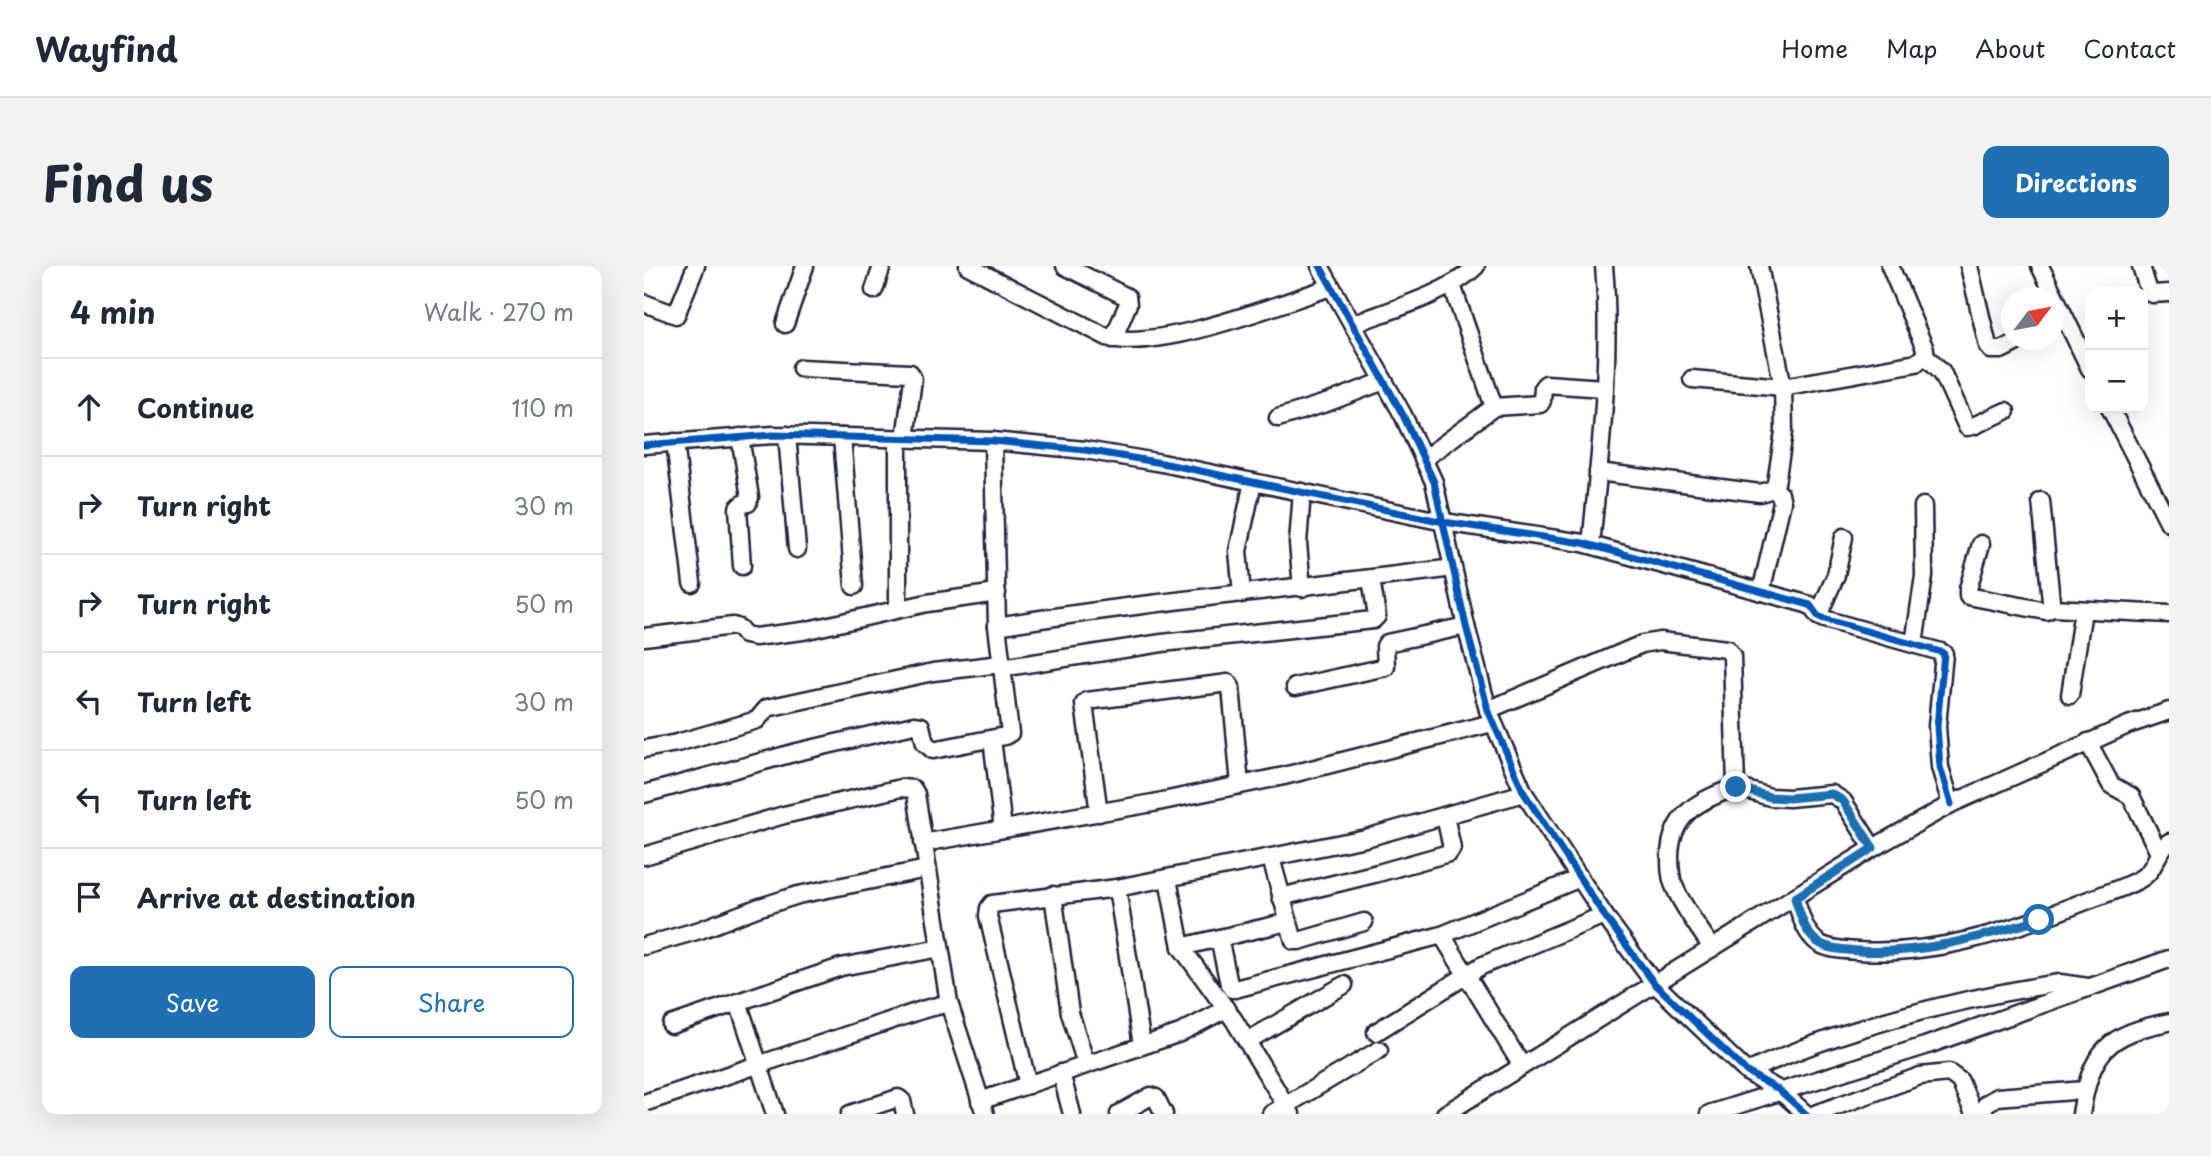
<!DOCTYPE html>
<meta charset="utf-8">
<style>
:root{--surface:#fff;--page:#f2f2f3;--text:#1f2937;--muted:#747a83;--line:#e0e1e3;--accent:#1f6fb2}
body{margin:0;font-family:"Playpen Sans",sans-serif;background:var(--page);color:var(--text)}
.controls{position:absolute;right:21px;top:21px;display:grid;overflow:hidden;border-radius:14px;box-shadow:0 7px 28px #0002}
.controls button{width:63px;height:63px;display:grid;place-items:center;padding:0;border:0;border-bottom:2px solid var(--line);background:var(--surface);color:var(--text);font:35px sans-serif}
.compass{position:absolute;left:1357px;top:21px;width:63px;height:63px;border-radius:50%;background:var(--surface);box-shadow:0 7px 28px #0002;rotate:58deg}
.stop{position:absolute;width:21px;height:21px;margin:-16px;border:5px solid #1f6fb2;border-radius:50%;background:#fff}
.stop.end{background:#1f6fb2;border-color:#fff;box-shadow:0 2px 7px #0008}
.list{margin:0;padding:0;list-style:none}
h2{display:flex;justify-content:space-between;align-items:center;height:91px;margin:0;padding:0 28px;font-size:30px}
h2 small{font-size:23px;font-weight:400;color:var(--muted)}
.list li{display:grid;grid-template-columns:46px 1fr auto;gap:21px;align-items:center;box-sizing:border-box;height:98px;padding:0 28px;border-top:2px solid var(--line)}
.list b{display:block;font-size:26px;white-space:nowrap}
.list em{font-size:23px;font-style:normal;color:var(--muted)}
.actions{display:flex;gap:14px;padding:21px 28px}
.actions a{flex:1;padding:16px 0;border:2px solid var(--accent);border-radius:14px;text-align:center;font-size:24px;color:var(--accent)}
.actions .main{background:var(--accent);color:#fff}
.icon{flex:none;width:38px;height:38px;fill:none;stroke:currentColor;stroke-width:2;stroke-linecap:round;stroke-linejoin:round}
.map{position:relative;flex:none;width:1525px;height:848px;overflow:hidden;border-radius:14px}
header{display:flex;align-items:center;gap:42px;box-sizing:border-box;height:98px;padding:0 35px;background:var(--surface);border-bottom:2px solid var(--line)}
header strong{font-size:33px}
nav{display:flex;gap:38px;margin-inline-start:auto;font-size:24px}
.intro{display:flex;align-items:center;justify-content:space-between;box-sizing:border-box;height:168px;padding:0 42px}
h1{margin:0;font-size:49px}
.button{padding:18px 32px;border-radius:14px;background:var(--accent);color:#fff;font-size:24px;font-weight:700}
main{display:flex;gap:42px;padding:0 42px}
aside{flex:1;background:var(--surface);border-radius:14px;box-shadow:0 7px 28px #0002}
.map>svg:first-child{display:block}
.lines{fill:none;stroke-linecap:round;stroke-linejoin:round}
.minor-casing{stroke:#22223b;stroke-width:21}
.minor{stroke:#fff;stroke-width:16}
.cycleway-casing{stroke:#fff;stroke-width:11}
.cycleway{stroke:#0057b8;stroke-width:7}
.route{stroke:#1f6fb2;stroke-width:9}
</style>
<header>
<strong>Wayfind</strong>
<nav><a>Home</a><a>Map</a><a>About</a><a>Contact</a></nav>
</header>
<div class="intro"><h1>Find us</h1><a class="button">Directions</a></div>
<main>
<aside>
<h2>4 min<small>Walk · 270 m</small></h2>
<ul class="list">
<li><svg class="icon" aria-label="ahead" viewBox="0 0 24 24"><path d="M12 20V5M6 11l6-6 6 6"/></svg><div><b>Continue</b></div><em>110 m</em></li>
<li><svg class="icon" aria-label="right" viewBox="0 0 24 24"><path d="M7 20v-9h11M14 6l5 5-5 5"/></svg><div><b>Turn right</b></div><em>30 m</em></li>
<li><svg class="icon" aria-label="right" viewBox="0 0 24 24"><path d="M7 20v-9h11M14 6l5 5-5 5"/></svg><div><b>Turn right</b></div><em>50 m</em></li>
<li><svg class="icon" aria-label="left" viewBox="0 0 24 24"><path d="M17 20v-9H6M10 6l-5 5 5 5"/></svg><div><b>Turn left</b></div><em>30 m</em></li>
<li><svg class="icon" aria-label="left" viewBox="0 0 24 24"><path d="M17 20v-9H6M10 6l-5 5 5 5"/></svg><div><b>Turn left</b></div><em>50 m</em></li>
<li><svg class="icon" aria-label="arrive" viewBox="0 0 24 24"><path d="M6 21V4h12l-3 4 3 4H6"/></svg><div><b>Arrive at destination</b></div></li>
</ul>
<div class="actions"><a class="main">Save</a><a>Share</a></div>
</aside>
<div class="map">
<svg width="1525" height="848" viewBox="0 0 1525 848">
<rect width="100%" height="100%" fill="#fff"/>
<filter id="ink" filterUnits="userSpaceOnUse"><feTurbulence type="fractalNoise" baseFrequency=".0143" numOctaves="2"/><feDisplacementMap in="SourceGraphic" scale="14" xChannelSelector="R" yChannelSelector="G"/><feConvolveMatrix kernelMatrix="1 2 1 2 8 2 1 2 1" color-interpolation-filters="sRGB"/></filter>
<g filter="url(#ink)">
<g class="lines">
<defs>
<g id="minor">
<path d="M324,0L463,71C514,86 635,38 687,21"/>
<polyline points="421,0 483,31 484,38 469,73"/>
<polyline points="676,0 759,149 790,216 822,360 844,444 880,527 960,649 1010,717 1103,806 1135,824 1162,848"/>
<polyline points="1325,0 1344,80 1347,84 1357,84 1377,74"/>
<polyline points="1396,0 1446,103"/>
<polyline points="1497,0 1505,26 1508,28 1525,27"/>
<polyline points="808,19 850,141"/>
<polyline points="230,24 238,0"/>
<polyline points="0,37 32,49 52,0"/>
<polyline points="141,58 161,0"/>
<path d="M709,58C746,44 805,28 832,0"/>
<polyline points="1281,89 1298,106 1323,161 1329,160 1362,145"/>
<polyline points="157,102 266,107 269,113 261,173"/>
<polyline points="1048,113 1139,121 1272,97 1281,89 1281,83 1246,0"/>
<polyline points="1466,142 1525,257"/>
<polyline points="634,152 685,136 740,115"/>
<polyline points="143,169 153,283"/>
<polyline points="96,171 106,231 104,237 98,238 94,242 98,300"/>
<polyline points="198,171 210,320"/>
<polyline points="254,173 254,342"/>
<polyline points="31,176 48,317"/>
<polyline points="0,179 129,169 349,175 441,184 518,197 800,256 939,277 1166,339 1174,350 1180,353 1297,386 1300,388 1293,460 1296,501 1307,538"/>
<polyline points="781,192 850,141 896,138 898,135 899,121 902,118 960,122"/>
<polyline points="954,206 1116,227 1129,223 1132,217 1140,166 1139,121 1115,0"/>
<polyline points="658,226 654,277 658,322"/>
<polyline points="1397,235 1407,335 1409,342 1525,348"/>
<polyline points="1337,278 1324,323 1324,330 1402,345 1409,342"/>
<path d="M947,279C956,187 968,93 960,0"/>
<polyline points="1117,326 1138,236 1136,228 1129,223"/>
<polyline points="598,328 594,285 609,216"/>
<polyline points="1174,350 1192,309 1200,271"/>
<path d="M353,360C504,335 657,322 809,302"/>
<polyline points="0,371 89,360 95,362 101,369 111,371 159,365 283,337 353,327"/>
<polyline points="1270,378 1280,310 1279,240"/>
<polyline points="357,402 518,377 729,354 733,350 727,313"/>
<polyline points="651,421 742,401 741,380 743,377 822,360"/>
<polyline points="1426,429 1439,344"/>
<path d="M844,444L998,378L1016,375L1083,383L1088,390L1092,521C1056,534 1027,547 1026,590C1026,600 1026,612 1031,622C1040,643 1056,663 1068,682"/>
<polyline points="348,473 359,563"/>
<polyline points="1444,476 1467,519 1487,530 1515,587"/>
<polyline points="0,483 33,477 113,454 123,442 289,406 357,398"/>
<polyline points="1092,521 1126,531 1145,532 1188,528 1199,535 1229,582"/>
<polyline points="0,528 153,486 270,459 277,460 281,477 289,484 361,470 366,467 353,360 349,175"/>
<polyline points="455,547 440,438 443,435 584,417 587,421 596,519"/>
<polyline points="279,577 509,537 640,510 848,457"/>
<polyline points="0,590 140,549 257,522 269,523 272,528 305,737 341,848"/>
<polyline points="627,592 650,675 655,675 720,656"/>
<polyline points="524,613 537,681 590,754 647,848"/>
<polyline points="473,622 498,779"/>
<polyline points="409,629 426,747 442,798"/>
<polyline points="637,631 734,607 805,587 808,582 801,550"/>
<path d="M1151,632C1156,648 1161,669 1176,678C1187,684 1201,684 1213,685C1293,690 1369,664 1442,635C1460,628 1480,622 1496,613C1513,603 1511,586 1525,576"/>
<polyline points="575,672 585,718 588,723 591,723 798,669"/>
<polyline points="0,680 56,664 113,642 154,629 283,603"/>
<polyline points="537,681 644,656"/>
<polyline points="27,759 94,736"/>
<polyline points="732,766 837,700 960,649"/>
<polyline points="603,775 700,719"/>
<polyline points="878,800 798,669 936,612"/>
<path d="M1103,806C1197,763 1301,736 1402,719L1416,717L1444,721"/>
<polyline points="417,807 428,848"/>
<polyline points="384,819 344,650 345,642 348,638 473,622 722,572 880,527"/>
<polyline points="336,835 536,767 582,743"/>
<polyline points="0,837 281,743 305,737"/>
<polyline points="131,848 94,736 197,701 296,682"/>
<polyline points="206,848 254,832 258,835 261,848"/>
<polyline points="475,848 507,830 512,832 520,848"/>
<polyline points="627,848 735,784"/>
<polyline points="801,848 1229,582 1307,538 1484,459 1525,445"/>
<polyline points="1065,848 1281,780 1525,693"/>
<polyline points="1171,848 1276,810 1305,807 1316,815 1330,848"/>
<polyline points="1336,848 1343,837 1353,831 1441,824"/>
<path d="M1437,848C1447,786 1462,768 1525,756"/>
</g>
</defs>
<use href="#minor" class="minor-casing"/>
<use href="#minor" class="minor"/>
<defs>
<g id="cycleway">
<polyline points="676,0 759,149 790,216 822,360 844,444 880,527 960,649 1010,717 1103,806 1135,824 1162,848"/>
<polyline points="0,179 129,169 349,175 441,184 518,197 800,256 939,277 1166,339 1174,350 1180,353 1297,386 1300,388 1293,460 1296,501 1307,538"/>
</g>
</defs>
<use href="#cycleway" class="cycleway-casing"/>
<use href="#cycleway" class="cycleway"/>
</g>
</g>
<g class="lines" filter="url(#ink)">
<path class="route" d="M1092,521L1126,531L1145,532L1188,528L1199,535L1229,582L1151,632C1156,648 1161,670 1177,678C1188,684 1202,684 1214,685C1277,689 1335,671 1395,654"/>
</g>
</svg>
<div class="controls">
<button>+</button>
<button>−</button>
</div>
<svg class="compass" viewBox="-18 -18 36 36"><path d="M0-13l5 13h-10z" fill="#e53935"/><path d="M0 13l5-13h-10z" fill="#747a83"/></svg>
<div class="stop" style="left:1395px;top:654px"></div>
<div class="stop end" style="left:1092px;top:521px"></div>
</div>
</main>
